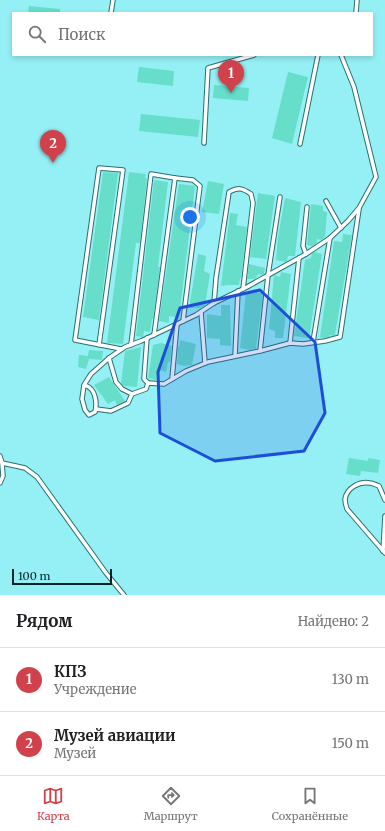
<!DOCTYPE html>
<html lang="ru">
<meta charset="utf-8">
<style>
:root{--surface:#fff;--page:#f6f6f6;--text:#202124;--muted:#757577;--line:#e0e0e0;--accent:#d1414c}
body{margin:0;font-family:Merriweather,serif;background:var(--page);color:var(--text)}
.scale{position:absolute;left:12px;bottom:10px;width:100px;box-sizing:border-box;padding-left:4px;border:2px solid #002427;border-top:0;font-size:11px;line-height:14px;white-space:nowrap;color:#002427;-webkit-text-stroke:3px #95f0f5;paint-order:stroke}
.you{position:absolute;left:190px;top:217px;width:14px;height:14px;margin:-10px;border:3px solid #fff;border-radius:50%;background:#1a73e8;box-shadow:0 0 0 6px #1a73e833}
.badge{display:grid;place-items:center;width:26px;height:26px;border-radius:50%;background:var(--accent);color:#fff;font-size:13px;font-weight:700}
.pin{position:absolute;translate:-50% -33px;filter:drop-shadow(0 1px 2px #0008)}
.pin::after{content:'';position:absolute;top:21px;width:14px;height:12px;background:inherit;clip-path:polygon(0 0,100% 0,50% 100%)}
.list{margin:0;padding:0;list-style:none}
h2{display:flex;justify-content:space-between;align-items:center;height:52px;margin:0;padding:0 16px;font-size:17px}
h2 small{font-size:13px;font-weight:400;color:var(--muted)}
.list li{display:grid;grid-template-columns:26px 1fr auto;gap:12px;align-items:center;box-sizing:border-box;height:64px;padding:0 16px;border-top:1px solid var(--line)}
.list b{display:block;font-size:15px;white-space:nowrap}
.list p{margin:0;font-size:13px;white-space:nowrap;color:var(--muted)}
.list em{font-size:13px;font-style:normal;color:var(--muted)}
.icon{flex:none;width:22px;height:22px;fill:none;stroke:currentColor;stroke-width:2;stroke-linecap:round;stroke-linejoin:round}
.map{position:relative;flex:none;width:385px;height:595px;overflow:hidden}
.search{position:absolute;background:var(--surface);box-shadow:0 2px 6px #0003;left:12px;right:12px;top:12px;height:44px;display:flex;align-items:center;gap:10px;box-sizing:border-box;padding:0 14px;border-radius:0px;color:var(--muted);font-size:15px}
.sheet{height:180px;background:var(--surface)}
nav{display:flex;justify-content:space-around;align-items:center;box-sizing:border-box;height:56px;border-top:1px solid var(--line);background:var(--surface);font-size:11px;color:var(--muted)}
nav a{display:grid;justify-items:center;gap:2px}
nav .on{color:var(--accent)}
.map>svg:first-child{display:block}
.building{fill:#66dec9}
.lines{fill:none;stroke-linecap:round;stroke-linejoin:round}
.lane-casing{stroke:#296f73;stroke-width:5.5}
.lane{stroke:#fff;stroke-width:3.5}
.marked{fill:#1d4ed8;fill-opacity:0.2;stroke:#1d4ed8;stroke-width:3;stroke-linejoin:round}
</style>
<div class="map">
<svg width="385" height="595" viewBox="0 0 385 595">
<rect width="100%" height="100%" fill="#95f0f5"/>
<g class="building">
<polygon points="29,6 60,9 60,13 28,13"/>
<polygon points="139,67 174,71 173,86 137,82"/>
<polygon points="288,72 308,77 292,144 272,138"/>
<polygon points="214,85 249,88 248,101 213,98"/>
<polygon points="141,114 200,120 198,137 139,131"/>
<polygon points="103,172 118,173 99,320 83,317"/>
<polygon points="129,172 146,174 145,178 147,179 140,243 136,243 123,344 107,343"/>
<polygon points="154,180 168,182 158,267 160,267 153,319 152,319 150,332 144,331 143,337 136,336"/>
<polygon points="208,181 224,184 219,214 202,212"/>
<polygon points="179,184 195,186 179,318 169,316 169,323 159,321"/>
<polygon points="258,193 275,196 266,259 250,257"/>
<polygon points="285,198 301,202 295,256 288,256 287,261 286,262 276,260 278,237"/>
<polygon points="311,204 323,206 323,211 327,212 325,237 321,240 317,239 317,243 312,246 307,245"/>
<polygon points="230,213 238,214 236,225 247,227 241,278 240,278 239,285 228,285 221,286"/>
<polygon points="343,234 352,235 335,335 333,336 330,335 329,337 324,338 320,337 334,241 342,242"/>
<polygon points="314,252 322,254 309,338 294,336 305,260 311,258 312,254"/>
<polygon points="198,254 206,256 204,271 210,274 205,305 200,308 189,308"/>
<polygon points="249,264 265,268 264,274 262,275 258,274 256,278 254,279 247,279"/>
<polygon points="281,272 291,274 283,338 275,338 275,331 269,329 274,275 280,277"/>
<polygon points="246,292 263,293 256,349 250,350 240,348"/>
<polygon points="221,305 230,305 231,346 220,345 220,339 207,338 207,314 221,316"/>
<polygon points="180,340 196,344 192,365 184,366 177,364 178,347 179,347"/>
<polygon points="161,343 172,346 170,362 168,362 166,372 159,370 156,380 148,378 153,345"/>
<polygon points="141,347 137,387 123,386 121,383 125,351"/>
<polygon points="89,350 103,351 102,360 89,359 86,369 78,367 79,355 88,356"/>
<polygon points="109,377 125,401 117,405 115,400 108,404 94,385"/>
<polygon points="349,458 368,461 368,458 380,460 378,473 361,471 360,476 346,474"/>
</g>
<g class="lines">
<defs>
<g id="lane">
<polyline points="111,13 113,0"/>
<polyline points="356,13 357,0"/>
<polyline points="204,143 208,68 254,55"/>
<polyline points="300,144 318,55"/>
<polyline points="175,178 193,180 200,186 183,321"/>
<polyline points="326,201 341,228"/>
<polyline points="306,254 303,246 307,207"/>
<path d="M214,303L216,278L229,192C239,187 242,188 251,194L253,203L243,289"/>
<polyline points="201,312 205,363"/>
<polyline points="147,338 144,379 148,383"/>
<polyline points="313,342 330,238"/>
<polyline points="290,343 299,258"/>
<polyline points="99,345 123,170 99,168 75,340 121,349"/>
<polyline points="131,345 151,174 175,178 154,335"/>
<polyline points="260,351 268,275 280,197"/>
<polyline points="235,356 238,291"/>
<polyline points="109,358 116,382 122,389 132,394"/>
<polyline points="172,379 177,324"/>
<path d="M84,385C86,386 88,386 90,388C96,393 97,405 95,412L89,415L85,410L82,399L84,385L91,374L109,358L125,347L141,341L196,315L214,303L247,287L306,254L330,238L348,221L359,208L376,177L354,87L341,55"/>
<polyline points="96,409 111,411 128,403 132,394 146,389 148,383 164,384 186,371 208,362 260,351 290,343 303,344 325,341 340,337 359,209"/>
<polyline points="0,456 2,463"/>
<polyline points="0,483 3,476 2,463 25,468 37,477 106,573 124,595"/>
<path d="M385,500L379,486C376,485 373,483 370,483C359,481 347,488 345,499C345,502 346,506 347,509L385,553"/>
<polyline points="383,551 385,516"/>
</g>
</defs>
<use href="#lane" class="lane-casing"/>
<use href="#lane" class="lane"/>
</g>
<path class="marked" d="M260,290L315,342L325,413L304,451L215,461L160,433L158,372L180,308Z"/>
</svg>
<div class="scale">100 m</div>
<div class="you"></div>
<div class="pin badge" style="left:231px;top:93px">1</div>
<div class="pin badge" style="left:53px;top:163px">2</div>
<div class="search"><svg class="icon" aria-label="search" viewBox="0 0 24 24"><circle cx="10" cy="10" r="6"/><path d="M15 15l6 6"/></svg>Поиск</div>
</div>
<section class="sheet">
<h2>Рядом<small>Найдено: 2</small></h2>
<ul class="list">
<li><span class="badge">1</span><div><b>КПЗ</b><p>Учреждение</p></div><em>130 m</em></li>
<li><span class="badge">2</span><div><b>Музей авиации</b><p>Музей</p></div><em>150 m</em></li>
</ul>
</section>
<nav>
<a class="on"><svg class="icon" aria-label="map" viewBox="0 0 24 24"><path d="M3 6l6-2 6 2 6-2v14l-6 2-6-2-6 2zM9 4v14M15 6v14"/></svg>Карта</a>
<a><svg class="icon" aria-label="directions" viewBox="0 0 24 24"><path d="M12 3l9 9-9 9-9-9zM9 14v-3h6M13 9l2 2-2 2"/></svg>Маршрут</a>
<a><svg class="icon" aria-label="saved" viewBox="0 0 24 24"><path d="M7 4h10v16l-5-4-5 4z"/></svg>Сохранённые</a>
</nav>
